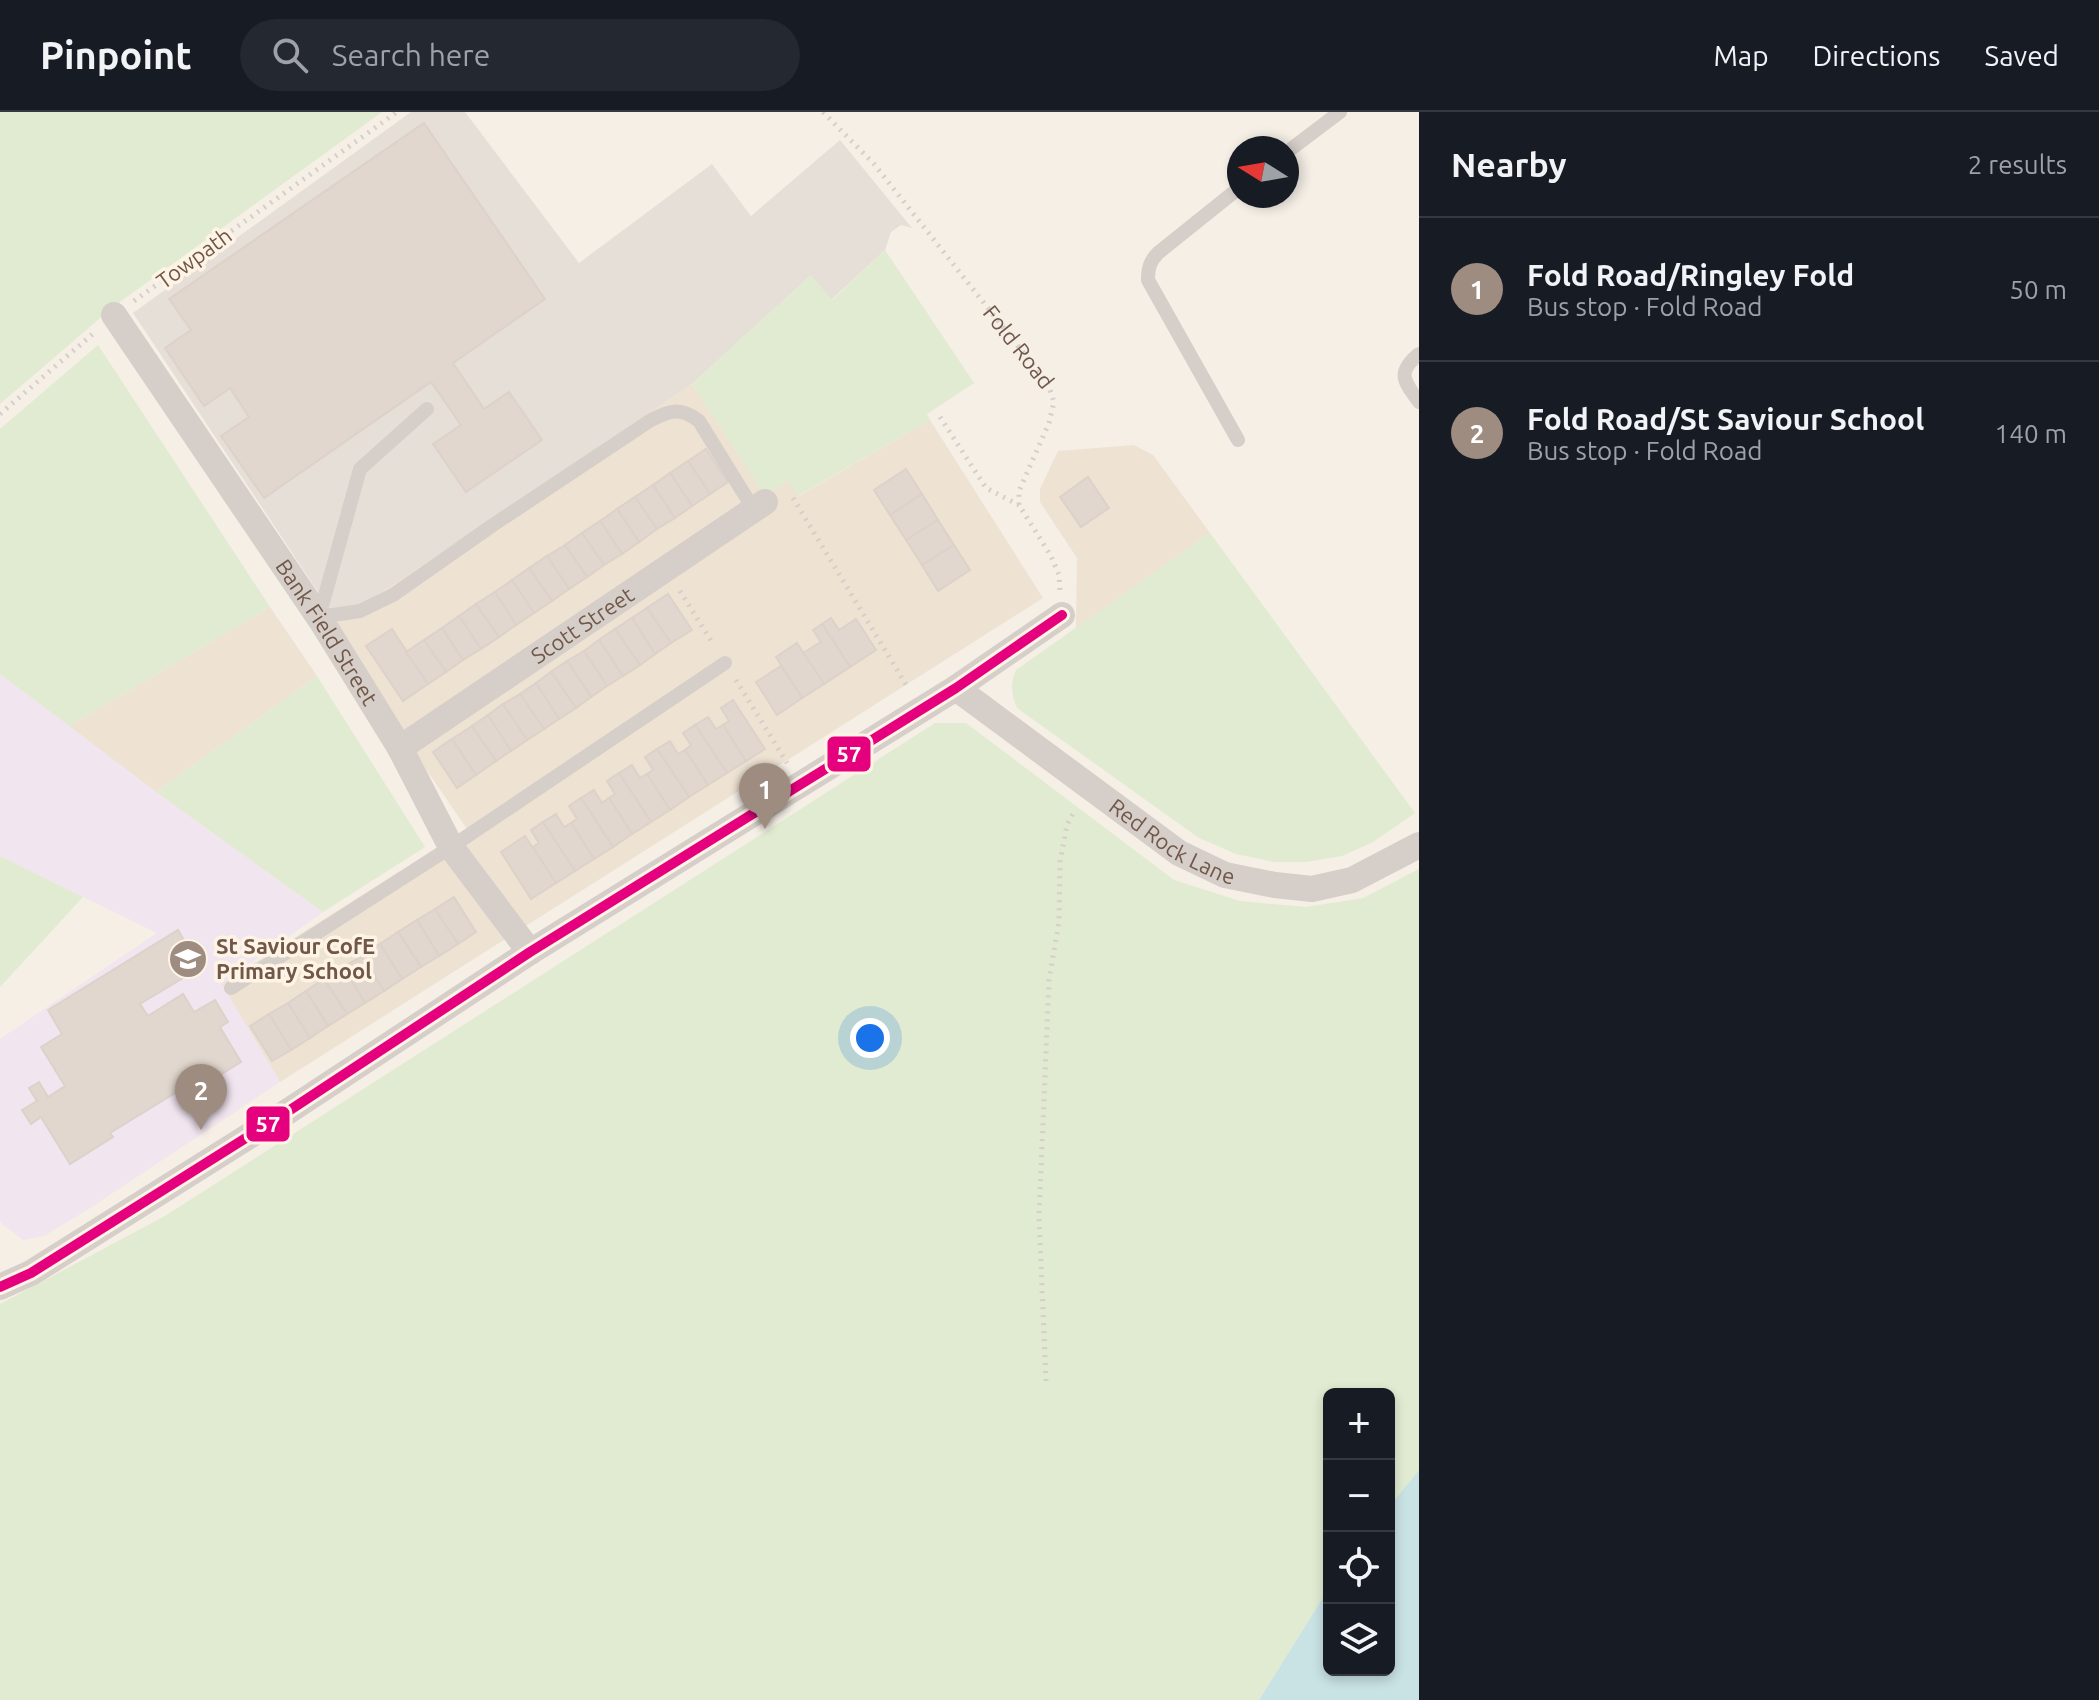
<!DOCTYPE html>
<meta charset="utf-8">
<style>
:root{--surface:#171b24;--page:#242831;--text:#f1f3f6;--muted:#9ea1a6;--line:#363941;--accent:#9f8c80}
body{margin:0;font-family:Ubuntu,sans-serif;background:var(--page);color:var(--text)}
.controls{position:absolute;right:24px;bottom:24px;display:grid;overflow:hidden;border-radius:12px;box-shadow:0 4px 12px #0003}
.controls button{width:72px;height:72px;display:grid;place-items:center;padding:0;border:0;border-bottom:2px solid var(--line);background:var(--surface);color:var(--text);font:40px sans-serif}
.compass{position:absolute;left:1227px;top:24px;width:72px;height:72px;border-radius:50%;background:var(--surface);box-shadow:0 4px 12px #0003;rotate:281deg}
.you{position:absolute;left:870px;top:926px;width:28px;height:28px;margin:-20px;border:6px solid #fff;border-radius:50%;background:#1a73e8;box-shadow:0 0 0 12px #1a73e833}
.badge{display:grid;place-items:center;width:52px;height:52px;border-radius:50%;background:var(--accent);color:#fff;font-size:26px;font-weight:700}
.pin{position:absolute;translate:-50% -66px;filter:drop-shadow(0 2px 4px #0008)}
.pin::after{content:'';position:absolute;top:42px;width:28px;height:24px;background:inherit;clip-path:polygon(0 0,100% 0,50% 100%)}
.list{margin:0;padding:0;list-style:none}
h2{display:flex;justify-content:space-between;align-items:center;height:104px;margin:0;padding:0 32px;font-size:34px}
h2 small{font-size:26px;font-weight:400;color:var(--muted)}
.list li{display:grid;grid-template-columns:52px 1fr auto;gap:24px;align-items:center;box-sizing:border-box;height:144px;padding:0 32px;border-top:2px solid var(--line)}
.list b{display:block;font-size:30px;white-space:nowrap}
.list p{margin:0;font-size:26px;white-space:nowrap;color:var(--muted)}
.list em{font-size:26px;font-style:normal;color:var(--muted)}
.icon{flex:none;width:44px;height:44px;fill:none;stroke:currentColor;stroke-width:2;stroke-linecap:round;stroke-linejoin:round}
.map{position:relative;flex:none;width:1419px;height:1588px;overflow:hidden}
header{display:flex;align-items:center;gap:48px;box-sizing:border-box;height:112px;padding:0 40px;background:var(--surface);border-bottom:2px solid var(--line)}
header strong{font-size:38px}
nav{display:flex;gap:44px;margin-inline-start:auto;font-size:28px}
.search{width:560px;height:72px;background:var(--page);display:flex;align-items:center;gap:20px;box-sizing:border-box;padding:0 28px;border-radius:44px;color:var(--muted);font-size:30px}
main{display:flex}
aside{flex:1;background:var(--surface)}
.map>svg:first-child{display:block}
.residential{fill:#eee2d3}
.industrial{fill:#e6dfd7}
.education{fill:#f1e5ef}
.green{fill:#e1ebd1}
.water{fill:#c9e2e4}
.building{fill:#e1d7ce;stroke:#ddd2c9;stroke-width:2}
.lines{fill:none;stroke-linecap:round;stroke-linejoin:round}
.path{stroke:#d5cfc9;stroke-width:5;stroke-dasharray:2 6;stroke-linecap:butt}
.service{stroke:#d6cec9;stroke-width:14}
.minor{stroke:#d6cec9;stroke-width:26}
.bus-1-casing{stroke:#fef4e6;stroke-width:16}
.bus-1{stroke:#e5007d;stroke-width:10}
.labels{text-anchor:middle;stroke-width:7;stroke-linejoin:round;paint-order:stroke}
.street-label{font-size:22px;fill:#705749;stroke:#fef4e6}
.poi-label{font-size:22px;font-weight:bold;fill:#705749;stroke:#fef4e6;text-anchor:start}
.line-badge{stroke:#fef4e6;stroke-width:3}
.badge-label{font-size:22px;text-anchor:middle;font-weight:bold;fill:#fff}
</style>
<header>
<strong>Pinpoint</strong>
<div class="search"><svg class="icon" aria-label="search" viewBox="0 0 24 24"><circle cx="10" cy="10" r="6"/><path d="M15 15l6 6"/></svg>Search here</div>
<nav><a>Map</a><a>Directions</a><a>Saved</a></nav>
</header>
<main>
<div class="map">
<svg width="1419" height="1588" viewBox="0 0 1419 1588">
<rect width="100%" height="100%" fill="#f5efe6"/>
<g class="residential">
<polygon points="692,272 765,382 788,369 799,384 930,308 1043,486 280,970 221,872 467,717 329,516"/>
<polygon points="1134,333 1153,343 1210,421 1076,516 1077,446 1040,390 1040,377 1058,339"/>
<polygon points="270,495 317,564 156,680 69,614"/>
</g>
<polygon class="industrial" points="411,0 465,0 579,151 712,52 751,104 840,28 912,116 901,113 891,120 885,138 831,188 810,164 692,272 338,510 133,201"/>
<polygon class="education" points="0,562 156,680 323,800 222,872 280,970 87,1098 44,1124 23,1128 0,1110 0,927 157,821 0,744"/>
<g class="green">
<polygon points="0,0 382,0 113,195 0,292"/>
<polygon points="885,138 974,271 927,302 930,308 798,384 788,369 765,383 692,272 811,163 832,188"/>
<polygon points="98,233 270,495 69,614 0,562 0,317"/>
<path d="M1210,421L1415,701L1373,730L1342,744L1306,750H1274L1236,742L1199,726L1017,596C1011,582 1010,571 1016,558Z"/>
<polygon points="317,564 425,735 323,800 156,680"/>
<polygon points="935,611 966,611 1174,768 1240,789 1306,795 1363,786 1419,757 1419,1358 1389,1395 1389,1282 1329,1282 1329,1476 1259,1588 0,1588 0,1192 165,1104"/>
<polygon points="0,744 83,785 0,875"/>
</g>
<polygon class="water" points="1419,1358 1419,1588 1259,1588 1329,1476 1329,1558 1389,1558 1389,1395"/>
<g class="building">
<polygon points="424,11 545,187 453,251 484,297 509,280 542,328 466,380 433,332 461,313 431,270 264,386 221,324 249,305 230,276 204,294 165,236 191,218 169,187"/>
<polygon points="706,337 728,370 710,382 688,349"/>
<polygon points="688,349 710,382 692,394 670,361"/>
<polygon points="906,357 922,382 890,403 874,378"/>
<polygon points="670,361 692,394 675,406 653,373"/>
<polygon points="1088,365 1109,396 1081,415 1060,385"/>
<polygon points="653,373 675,406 657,417 635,385"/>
<polygon points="922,382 938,408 906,428 890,403"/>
<polygon points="635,385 657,417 639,430 617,397"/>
<polygon points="617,397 639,430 622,442 600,409"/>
<polygon points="938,408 954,433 922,453 906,428"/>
<polygon points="600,409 622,442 604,453 582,421"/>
<polygon points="582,421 604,453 587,465 565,433"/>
<polygon points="565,433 587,465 569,477 547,444"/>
<polygon points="954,433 970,458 938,479 922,453"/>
<polygon points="547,444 569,477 552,489 529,456"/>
<polygon points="529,456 552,489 534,501 512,468"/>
<polygon points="512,468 534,501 516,513 495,480"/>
<polygon points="495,480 516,513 499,525 476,492"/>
<polygon points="668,482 692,518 671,531 647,496"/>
<polygon points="476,492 499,525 481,537 459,504"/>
<polygon points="647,496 671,531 655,542 632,506"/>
<polygon points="459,504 481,537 463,548 442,516"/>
<polygon points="632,506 655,542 640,553 615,517"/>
<polygon points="831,506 839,518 856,507 876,538 850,555 822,512"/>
<polygon points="822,512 850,555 824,572 803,541 821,530 813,518"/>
<polygon points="442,516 463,548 446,560 424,528"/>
<polygon points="392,517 428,572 403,589 366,534"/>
<polygon points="615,517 640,553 623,564 599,528"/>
<polygon points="424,528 446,560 428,572 406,540"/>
<polygon points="599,528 623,564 607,574 584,539"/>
<polygon points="797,531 824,572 802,586 776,545"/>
<polygon points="584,539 607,574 591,585 567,549"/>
<polygon points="567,549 591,585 576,596 551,560"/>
<polygon points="781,554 802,586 777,603 756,570"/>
<polygon points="551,560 576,596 559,607 536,571"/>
<polygon points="536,571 559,607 544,617 520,582"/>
<polygon points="520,582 544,617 527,628 503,592"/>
<polygon points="733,588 765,637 746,649 723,613 729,609 721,596"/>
<polygon points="503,592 527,628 511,639 488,603"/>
<polygon points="488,603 511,639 496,649 472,614"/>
<polygon points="708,605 716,617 723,613 746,649 727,661 695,613"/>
<polygon points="695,613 727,661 708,673 685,638 691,633 683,621"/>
<polygon points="472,614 496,649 476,663 452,627"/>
<polygon points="452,627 476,663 457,676 433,640"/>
<polygon points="670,629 678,642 685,638 708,673 689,685 657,637"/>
<polygon points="657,637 689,685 670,698 647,662 653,658 645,645"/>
<polygon points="632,653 640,666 647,662 670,698 651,710 619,661"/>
<polygon points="619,661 651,710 632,722 609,686 615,682 607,669"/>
<polygon points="594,678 602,691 609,686 632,722 613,735 581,686"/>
<polygon points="581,686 613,735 594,747 571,711 577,707 569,694"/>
<polygon points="556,702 564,715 571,711 594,747 575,759 543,710"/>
<polygon points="543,710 575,759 556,771 533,735 539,731 531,718"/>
<polygon points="525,724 556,771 531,787 501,740"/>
<polygon points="454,785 476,820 458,832 435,797"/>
<polygon points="435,797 458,832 439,844 417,808"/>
<polygon points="417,808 439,844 421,855 398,820"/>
<polygon points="178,818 190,839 178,846 188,863 140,892 148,904 183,882 194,900 215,888 228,910 220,915 241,950 215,966 211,959 110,1021 113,1025 70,1052 41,1005 31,1012 22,998 37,989 29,976 39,970 48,985 65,974 41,935 62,922 48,898"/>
<polygon points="398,820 421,855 402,867 380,832"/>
<polygon points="380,832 402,867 384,879 362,844"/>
<polygon points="362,844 384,879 365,891 343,855"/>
<polygon points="343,855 365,891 347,902 324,867"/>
<polygon points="324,867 347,902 328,914 306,879"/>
<polygon points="306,879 328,914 310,926 288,891"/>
<polygon points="288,891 310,926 291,938 269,902"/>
<polygon points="269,902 291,938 272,949 250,914"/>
</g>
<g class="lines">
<g class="path">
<path id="s1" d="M823,0L874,52L1048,272L1054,290L1049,311L1019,379V393L1051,444L1059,463L1060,479"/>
<polyline points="134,189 397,0"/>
<polyline points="0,302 95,220"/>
<polyline points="940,305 986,376 1019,393"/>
<polyline points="793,386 908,576"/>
<polyline points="680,479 713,532"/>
<polyline points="736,568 787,651"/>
<polyline points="1046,1269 1039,1106 1049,868 1059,809 1060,750 1067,713 1075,698"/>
</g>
<g class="service">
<polyline points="1287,40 1340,0"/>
<path d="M1419,242C1396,261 1404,269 1419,290"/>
<path d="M427,297L360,357L319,505L360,499L393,483L493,413L651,308C671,298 681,295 699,309L754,398"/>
<path d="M1238,328L1148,168C1148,156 1150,149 1158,141L1239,76"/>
<polyline points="231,876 451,735 725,551"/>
</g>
<g class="minor">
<path id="s2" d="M114,203L322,510L400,636L451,735L530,840"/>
<path id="s3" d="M956,576L1179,741L1225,763L1275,773L1312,777L1352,768L1419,733"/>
<path id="s4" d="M400,636L765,390"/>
<polyline points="0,1175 31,1161 284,1002 530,840 956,576 1062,503"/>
</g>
<defs>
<polyline id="bus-1" points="0,1175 31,1161 284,1002 530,840 956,576 1062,503"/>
</defs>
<use href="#bus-1" class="bus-1-casing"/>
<use href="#bus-1" class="bus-1"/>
</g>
<defs>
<symbol id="school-disc" viewBox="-11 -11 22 22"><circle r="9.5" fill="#9f8c80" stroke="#fef4e6"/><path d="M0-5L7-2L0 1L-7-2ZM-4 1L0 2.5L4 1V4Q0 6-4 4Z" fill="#fff"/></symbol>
</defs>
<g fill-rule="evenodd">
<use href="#school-disc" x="166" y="825" width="44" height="44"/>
</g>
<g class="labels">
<g class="street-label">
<text transform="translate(194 146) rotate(-36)" y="8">Towpath</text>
<text dy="8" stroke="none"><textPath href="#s1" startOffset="306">Fold Road</textPath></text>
<text dy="8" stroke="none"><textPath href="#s4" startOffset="220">Scott Street</textPath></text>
<text dy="8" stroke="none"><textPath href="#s2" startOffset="382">Bank Field Street</textPath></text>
<text dy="8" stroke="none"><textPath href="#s3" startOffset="266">Red Rock Lane</textPath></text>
</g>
<g class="poi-label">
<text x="216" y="842">St Saviour CofE<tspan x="216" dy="25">Primary School</tspan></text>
</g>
</g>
<g class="line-badge">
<rect x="826" y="623" width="46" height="38" rx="8" fill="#e5007d"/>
<rect x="245" y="993" width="46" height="38" rx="8" fill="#e5007d"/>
</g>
<g class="badge-label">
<text x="849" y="650">57</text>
<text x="268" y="1020">57</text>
</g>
</svg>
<div class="controls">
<button>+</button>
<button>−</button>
<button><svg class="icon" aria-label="locate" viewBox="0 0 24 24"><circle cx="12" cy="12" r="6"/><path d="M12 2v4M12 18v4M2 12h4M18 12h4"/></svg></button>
<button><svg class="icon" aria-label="layers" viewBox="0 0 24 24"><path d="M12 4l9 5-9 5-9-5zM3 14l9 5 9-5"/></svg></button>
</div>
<svg class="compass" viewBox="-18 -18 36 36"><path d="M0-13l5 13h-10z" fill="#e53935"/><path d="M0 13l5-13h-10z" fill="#9ea1a6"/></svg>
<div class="you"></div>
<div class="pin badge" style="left:765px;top:717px">1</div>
<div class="pin badge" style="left:201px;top:1018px">2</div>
</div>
<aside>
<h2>Nearby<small>2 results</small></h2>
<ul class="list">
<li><span class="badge">1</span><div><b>Fold Road/Ringley Fold</b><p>Bus stop · Fold Road</p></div><em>50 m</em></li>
<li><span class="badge">2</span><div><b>Fold Road/St Saviour School</b><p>Bus stop · Fold Road</p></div><em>140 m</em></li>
</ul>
</aside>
</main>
